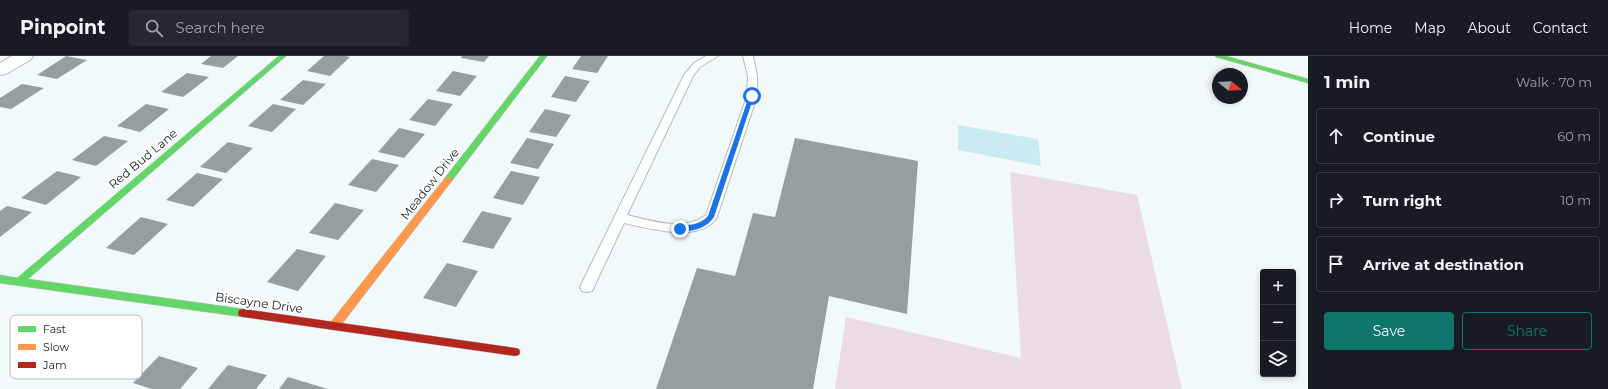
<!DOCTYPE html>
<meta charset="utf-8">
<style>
:root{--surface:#171b24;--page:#242831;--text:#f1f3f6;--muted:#9ea1a6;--line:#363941;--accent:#0f766e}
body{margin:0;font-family:Montserrat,sans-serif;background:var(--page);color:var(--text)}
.controls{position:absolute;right:12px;bottom:12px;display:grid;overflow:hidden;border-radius:4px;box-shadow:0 2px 6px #0003}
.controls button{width:36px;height:36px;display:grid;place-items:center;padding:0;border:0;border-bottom:1px solid var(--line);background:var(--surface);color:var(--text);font:20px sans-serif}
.compass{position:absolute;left:1212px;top:12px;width:36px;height:36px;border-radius:50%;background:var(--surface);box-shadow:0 2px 6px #0003;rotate:108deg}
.stop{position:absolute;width:12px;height:12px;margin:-9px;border:3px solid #1a73e8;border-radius:50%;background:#fff}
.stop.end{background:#1a73e8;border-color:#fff;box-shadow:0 1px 4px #0008}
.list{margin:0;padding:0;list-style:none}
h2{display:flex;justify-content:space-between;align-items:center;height:52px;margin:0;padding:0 16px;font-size:17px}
h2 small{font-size:13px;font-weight:400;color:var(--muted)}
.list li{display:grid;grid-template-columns:26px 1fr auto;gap:12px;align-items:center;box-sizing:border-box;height:56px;margin:0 8px 8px;padding:0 8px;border:1px solid var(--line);border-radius:4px}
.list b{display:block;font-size:15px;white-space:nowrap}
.list em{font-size:13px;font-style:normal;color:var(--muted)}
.actions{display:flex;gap:8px;padding:12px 16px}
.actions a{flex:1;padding:9px 0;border:1px solid var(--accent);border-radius:4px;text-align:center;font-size:14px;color:var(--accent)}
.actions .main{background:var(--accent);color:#fff}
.icon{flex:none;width:22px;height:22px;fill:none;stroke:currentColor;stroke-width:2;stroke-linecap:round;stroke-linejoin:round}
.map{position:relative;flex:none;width:1308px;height:333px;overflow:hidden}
header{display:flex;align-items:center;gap:24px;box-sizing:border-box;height:56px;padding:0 20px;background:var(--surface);border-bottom:1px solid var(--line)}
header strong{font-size:19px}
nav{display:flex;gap:22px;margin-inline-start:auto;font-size:14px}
.search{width:280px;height:36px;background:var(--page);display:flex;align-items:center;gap:10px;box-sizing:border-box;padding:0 14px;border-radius:4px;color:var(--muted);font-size:15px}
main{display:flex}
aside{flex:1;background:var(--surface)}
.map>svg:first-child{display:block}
.green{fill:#eadbe4}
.water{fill:#c9ecf3}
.building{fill:#939fa1}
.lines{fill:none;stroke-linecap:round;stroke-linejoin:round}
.lane-casing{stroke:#b4bbbc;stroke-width:2}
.street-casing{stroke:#b4bbbc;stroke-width:2}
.fast-casing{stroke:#b4bbbc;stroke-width:1}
.slow-casing{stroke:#b4bbbc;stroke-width:1}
.jam-casing{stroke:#b4bbbc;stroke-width:1}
.lane{fill:#fdfefe;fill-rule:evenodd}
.street{fill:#fdfefe;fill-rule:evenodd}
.fast{fill:#63d668;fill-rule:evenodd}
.slow{fill:#ff974d;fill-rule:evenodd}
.jam{fill:#b3261e;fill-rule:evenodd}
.route{fill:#1a73e8}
.labels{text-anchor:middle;stroke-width:4;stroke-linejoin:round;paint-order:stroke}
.street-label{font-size:12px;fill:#181e20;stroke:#fff}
.key{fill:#fff;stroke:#babcbc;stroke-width:1}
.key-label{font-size:11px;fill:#181e20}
</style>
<header>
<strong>Pinpoint</strong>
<div class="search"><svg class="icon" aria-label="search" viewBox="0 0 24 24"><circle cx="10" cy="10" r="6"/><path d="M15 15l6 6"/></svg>Search here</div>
<nav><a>Home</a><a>Map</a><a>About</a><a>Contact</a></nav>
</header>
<main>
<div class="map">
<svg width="1308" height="333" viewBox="0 0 1308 333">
<rect width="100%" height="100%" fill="#f2f9fb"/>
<polygon class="green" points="1010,116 1137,139 1182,333 835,333 846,261 1021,302"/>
<polygon class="water" points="958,69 1038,83 1041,110 958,94"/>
<g class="building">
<polygon points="66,0 87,4 57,23 37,19"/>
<polygon points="211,0 238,0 223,12 201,8"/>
<polygon points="324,0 346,0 350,1 330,20 307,15"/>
<polygon points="462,0 489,0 484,6 461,2"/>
<polygon points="581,0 608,0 597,17 572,13"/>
<polygon points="453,15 477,20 460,40 436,35"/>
<polygon points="187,17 209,21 183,41 161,36"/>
<polygon points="565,20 590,25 576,46 551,41"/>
<polygon points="303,24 326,28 303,49 280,44"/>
<polygon points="22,28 44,32 11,53 0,51 0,42"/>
<polygon points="428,43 453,48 435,70 409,64"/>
<polygon points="146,48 169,53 140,76 117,70"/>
<polygon points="273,48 296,53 272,76 248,70"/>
<polygon points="545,53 571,59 556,81 529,76"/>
<polygon points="399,72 425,78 404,102 378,96"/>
<polygon points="104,80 128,85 96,110 72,104"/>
<polygon points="527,82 554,88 538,113 510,107"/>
<polygon points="795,82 918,105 907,258 829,240 813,333 656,333 697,212 735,220 753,157 775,161"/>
<polygon points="228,86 253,92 226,117 200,111"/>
<polygon points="372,103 399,109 376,136 348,129"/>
<polygon points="57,115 81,121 46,149 21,142"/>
<polygon points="511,115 540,121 523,149 493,142"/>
<polygon points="197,117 223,123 193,151 166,144"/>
<polygon points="335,147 364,154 338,184 309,177"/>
<polygon points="7,150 32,156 0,181 0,155"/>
<polygon points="482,155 512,162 493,193 462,186"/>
<polygon points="141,161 168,168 134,199 106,192"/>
<polygon points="297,193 326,200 298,235 267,226"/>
<polygon points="447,207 478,215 456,251 423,242"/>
<polygon points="159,300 198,312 180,333 152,333 133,327"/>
<polygon points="228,309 267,319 256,333 208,333"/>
<polygon points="288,321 328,333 279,333"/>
</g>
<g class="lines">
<defs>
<path id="lane" d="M706,0H718L700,11L693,20L627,159C653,165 683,176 706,159L747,40L748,20L743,0H753L757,20V40L717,161C701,188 648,172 624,167L592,235L587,236L582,235L580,231L684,19L694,7Z"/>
<polygon id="street" points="12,0 33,0 30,4 6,18 0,19 0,7"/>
<g id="fast">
<polygon points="279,0 286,0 28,223 243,253 247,254 248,257 247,260 243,261 0,227 0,219 17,222"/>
<polygon points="540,0 547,0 451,126 445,126 444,124 445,122"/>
<polygon points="1215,0 1226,0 1308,23 1308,27 1216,1"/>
</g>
<polygon id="slow" points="448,121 451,122 452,124 451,126 338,273 334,274 330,273 329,270 330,267 445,122"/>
<polygon id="jam" points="243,253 515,292 519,293 520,296 519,299 515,300 243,261 239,260 238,257 239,254"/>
</defs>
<use href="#lane" class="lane-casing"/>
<use href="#street" class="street-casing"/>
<use href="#fast" class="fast-casing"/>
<use href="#slow" class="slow-casing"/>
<use href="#jam" class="jam-casing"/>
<use href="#lane" class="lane"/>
<use href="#street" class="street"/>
<use href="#fast" class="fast"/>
<use href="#slow" class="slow"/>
<use href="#jam" class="jam"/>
</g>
<path class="route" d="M752,39L754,40L714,161C706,173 691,177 677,174V171C689,168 699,170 708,160L749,40Z"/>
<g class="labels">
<g class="street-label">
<text transform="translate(143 103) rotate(-40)" y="4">Red Bud Lane</text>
<text transform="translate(430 128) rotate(-52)" y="4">Meadow Drive</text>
<text transform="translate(259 247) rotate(8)" y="4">Biscayne Drive</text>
</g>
</g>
<rect x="10" y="259" width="132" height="64" rx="6" class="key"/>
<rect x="18" y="270" width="18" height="6" fill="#63d668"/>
<rect x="18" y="288" width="18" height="6" fill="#ff974d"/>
<rect x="18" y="306" width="18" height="6" fill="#b3261e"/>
<g class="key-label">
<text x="43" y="277">Fast</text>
<text x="43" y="295">Slow</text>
<text x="43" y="313">Jam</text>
</g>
</svg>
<div class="controls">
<button>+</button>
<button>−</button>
<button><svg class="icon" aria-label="layers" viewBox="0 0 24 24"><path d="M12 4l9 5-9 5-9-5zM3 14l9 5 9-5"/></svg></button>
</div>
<svg class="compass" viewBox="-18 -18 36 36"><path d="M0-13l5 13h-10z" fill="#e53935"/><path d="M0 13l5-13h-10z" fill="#9ea1a6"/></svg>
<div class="stop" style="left:752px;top:40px"></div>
<div class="stop end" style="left:680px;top:173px"></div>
</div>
<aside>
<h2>1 min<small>Walk · 70 m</small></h2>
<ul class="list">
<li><svg class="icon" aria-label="ahead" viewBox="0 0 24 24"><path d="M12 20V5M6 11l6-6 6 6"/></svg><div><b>Continue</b></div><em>60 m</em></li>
<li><svg class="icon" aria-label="right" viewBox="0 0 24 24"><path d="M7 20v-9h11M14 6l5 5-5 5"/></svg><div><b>Turn right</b></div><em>10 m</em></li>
<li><svg class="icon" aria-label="arrive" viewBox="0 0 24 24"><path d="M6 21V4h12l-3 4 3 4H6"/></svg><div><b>Arrive at destination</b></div></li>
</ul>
<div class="actions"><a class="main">Save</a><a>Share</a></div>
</aside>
</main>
